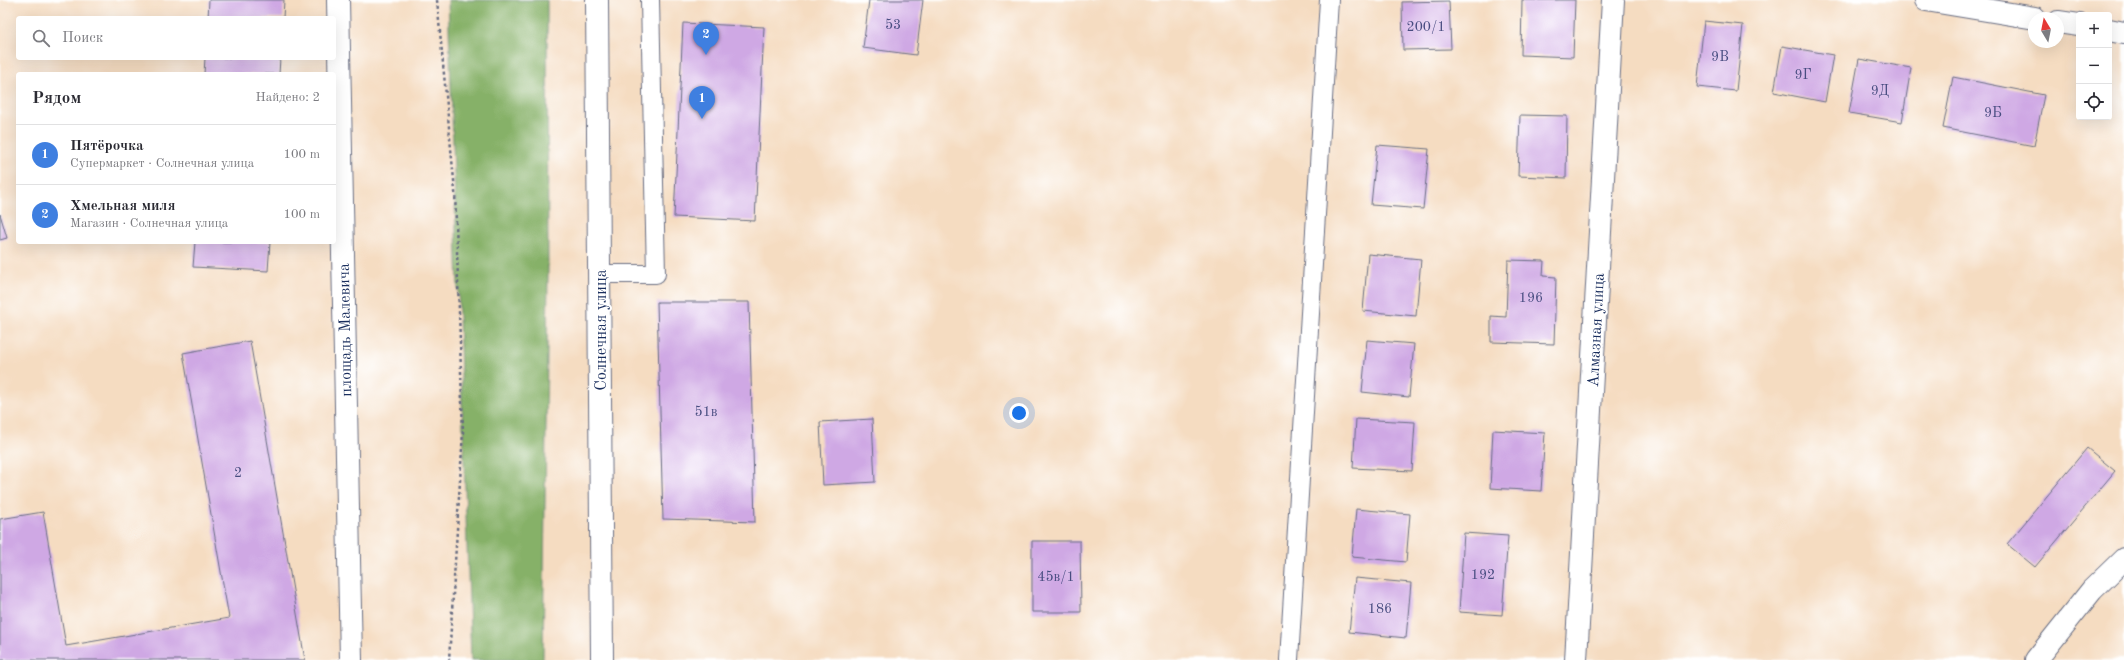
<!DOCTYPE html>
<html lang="ru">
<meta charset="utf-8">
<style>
:root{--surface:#fff;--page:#f2f2f3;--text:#2b2b33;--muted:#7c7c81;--line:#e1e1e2;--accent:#b5179e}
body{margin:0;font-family:"Old Standard TT",serif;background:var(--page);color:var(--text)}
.controls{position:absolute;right:12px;top:12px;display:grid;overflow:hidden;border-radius:4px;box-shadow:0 4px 16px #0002}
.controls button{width:36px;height:36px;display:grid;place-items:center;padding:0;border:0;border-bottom:1px solid var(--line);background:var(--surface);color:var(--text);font:20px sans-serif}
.compass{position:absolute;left:2028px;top:12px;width:36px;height:36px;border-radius:50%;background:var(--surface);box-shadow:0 4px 16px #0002;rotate:350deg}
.you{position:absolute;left:1019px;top:413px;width:14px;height:14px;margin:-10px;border:3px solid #fff;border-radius:50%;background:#1a73e8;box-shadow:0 0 0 6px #1a73e833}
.badge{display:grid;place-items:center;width:26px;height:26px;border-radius:50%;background:var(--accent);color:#fff;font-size:13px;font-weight:700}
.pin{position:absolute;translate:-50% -33px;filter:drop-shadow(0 1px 2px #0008)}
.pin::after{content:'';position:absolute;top:21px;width:14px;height:12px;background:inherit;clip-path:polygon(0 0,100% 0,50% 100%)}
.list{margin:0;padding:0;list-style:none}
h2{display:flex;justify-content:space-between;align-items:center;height:52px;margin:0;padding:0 16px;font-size:17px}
h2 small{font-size:13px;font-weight:400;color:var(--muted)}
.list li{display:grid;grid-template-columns:26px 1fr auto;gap:12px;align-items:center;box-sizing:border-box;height:60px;padding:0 16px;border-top:1px solid var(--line)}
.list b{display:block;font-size:15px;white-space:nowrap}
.list p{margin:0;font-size:13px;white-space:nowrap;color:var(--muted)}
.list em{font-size:13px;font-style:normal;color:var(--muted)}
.icon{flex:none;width:22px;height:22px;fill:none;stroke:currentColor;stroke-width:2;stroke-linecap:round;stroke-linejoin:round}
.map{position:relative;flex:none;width:2124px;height:660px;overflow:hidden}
.search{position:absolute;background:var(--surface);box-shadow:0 4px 16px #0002;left:16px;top:16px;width:320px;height:44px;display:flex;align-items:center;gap:10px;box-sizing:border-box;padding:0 14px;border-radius:4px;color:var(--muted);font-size:15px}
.panel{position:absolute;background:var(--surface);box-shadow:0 4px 16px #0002;left:16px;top:72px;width:320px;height:172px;border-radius:4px}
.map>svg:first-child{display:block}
.forest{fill:#86b168;stroke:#507063}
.building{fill:#cfa8e4}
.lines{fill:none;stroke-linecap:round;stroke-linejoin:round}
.lane-casing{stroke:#676c81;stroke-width:20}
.street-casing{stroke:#676c81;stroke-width:24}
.secondary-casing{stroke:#676c81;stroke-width:24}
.path{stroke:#676c81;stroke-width:2.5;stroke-dasharray:3 3;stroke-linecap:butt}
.lane{stroke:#fff;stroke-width:18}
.street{stroke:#fff;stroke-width:22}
.secondary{stroke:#fff;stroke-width:22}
.labels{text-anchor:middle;stroke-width:4;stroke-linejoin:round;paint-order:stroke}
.number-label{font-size:14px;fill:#484d80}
.street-label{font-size:16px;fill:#1b2f5e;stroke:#fff}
</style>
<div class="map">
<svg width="2124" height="660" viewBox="0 0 2124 660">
<rect width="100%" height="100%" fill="#fff"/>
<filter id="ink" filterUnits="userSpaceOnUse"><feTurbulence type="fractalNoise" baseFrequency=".025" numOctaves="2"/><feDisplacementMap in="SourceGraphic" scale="8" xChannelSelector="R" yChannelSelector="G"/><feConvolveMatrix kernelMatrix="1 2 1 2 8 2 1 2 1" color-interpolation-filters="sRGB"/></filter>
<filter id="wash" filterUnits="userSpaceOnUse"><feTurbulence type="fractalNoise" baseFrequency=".012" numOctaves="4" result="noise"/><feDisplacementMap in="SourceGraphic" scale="16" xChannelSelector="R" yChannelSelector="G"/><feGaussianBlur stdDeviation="0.9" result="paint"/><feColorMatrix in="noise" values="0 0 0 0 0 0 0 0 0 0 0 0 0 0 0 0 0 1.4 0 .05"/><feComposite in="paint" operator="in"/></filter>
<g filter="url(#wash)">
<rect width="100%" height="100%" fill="#f5dcc1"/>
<polygon class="forest" points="448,0 547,0 548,275 543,660 471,660"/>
<g id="blocks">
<g class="building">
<polygon points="209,0 284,0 283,18 208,18"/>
<polygon points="869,0 923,0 916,55 863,48"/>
<polygon points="1522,0 1575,0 1573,57 1521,55"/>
<polygon points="1449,1 1451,49 1403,50 1402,2"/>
<polygon points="1704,21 1743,25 1736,91 1697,87"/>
<polygon points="683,23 764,27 755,221 674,217"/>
<polygon points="1782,46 1833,55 1825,102 1774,92"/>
<polygon points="205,58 280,58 279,74 204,74"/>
<polygon points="1859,59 1911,68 1902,122 1849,113"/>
<polygon points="1953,77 2044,95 2034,146 1943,128"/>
<polygon points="1520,115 1567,116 1566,178 1518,176"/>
<polygon points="1377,145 1429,149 1423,209 1371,205"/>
<polygon points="0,214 7,238 0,240"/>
<polygon points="195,242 270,242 268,271 193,267"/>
<polygon points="1368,254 1421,259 1416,316 1363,311"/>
<polygon points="1508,260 1544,261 1543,276 1556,277 1554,344 1491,342 1491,316 1506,317"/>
<polygon points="657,302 749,302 755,522 663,519"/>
<polygon points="1367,340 1414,344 1409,397 1362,392"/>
<polygon points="250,341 305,660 0,660 0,519 43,512 66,646 229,618 183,353"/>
<polygon points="872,419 875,482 823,485 820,422"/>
<polygon points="1356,419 1415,422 1412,471 1353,468"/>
<polygon points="1493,430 1545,433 1541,491 1490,488"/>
<polygon points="2087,448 2115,471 2035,567 2007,544"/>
<polygon points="1356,509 1410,514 1406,562 1352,557"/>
<polygon points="1464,533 1508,536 1502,615 1459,612"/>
<polygon points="1032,541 1080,541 1081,612 1032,612"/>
<polygon points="1355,578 1411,583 1406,638 1349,632"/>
</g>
</g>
</g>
<g filter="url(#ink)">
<use href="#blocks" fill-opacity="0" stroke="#676c81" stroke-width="1"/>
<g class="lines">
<defs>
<g id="lane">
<polyline points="599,274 656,274 650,0"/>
<polyline points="1289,660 1329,0"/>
</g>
<g id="street">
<polyline points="338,0 351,660"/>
<polyline points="1926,0 2035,18"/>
<polyline points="2058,22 2079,25"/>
<polyline points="2109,30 2124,33"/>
<polyline points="1576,660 1613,0"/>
<polyline points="2036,660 2092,590 2124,559"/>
</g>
<polyline id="secondary" points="597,0 602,660"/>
</defs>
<use href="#lane" class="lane-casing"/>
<use href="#street" class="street-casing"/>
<use href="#secondary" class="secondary-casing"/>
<polyline class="path" points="437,0 455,191 463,432 449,660"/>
<use href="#lane" class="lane"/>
<use href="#street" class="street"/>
<use href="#secondary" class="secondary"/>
</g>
</g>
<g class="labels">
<g class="number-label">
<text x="893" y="29">53</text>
<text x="1426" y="31">200/1</text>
<text x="1720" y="61">9В</text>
<text x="1803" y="79">9Г</text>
<text x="1880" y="95">9Д</text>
<text x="1993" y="117">9Б</text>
<text x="1531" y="302">196</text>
<text x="706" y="416">51в</text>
<text x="238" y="477">2</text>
<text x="1483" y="579">192</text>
<text x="1056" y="581">45в/1</text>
<text x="1380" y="613">186</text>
</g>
<g class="street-label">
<text transform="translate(344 330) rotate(-91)" y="6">площадь Малевича</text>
<text transform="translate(600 330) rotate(-90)" y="6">Солнечная улица</text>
<text transform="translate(1595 330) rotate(-87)" y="6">Алмазная улица</text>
</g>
</g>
</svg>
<div class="controls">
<button>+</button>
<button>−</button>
<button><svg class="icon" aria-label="locate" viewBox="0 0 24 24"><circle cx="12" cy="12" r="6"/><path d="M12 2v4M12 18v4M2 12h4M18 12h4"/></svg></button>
</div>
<svg class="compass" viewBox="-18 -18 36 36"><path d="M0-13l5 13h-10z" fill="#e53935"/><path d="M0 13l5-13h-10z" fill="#7c7c81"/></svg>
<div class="you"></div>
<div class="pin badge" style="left:702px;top:119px;background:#3f7fe0">1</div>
<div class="pin badge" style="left:706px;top:55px;background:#3f7fe0">2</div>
<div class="search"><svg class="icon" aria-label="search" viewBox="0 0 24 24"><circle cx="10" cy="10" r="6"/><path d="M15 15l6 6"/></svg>Поиск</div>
<section class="panel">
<h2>Рядом<small>Найдено: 2</small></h2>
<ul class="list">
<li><span class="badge" style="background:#3f7fe0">1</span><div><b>Пятёрочка</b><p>Супермаркет · Солнечная улица</p></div><em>100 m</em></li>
<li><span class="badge" style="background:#3f7fe0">2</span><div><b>Хмельная миля</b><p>Магазин · Солнечная улица</p></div><em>100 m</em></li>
</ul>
</section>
</div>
